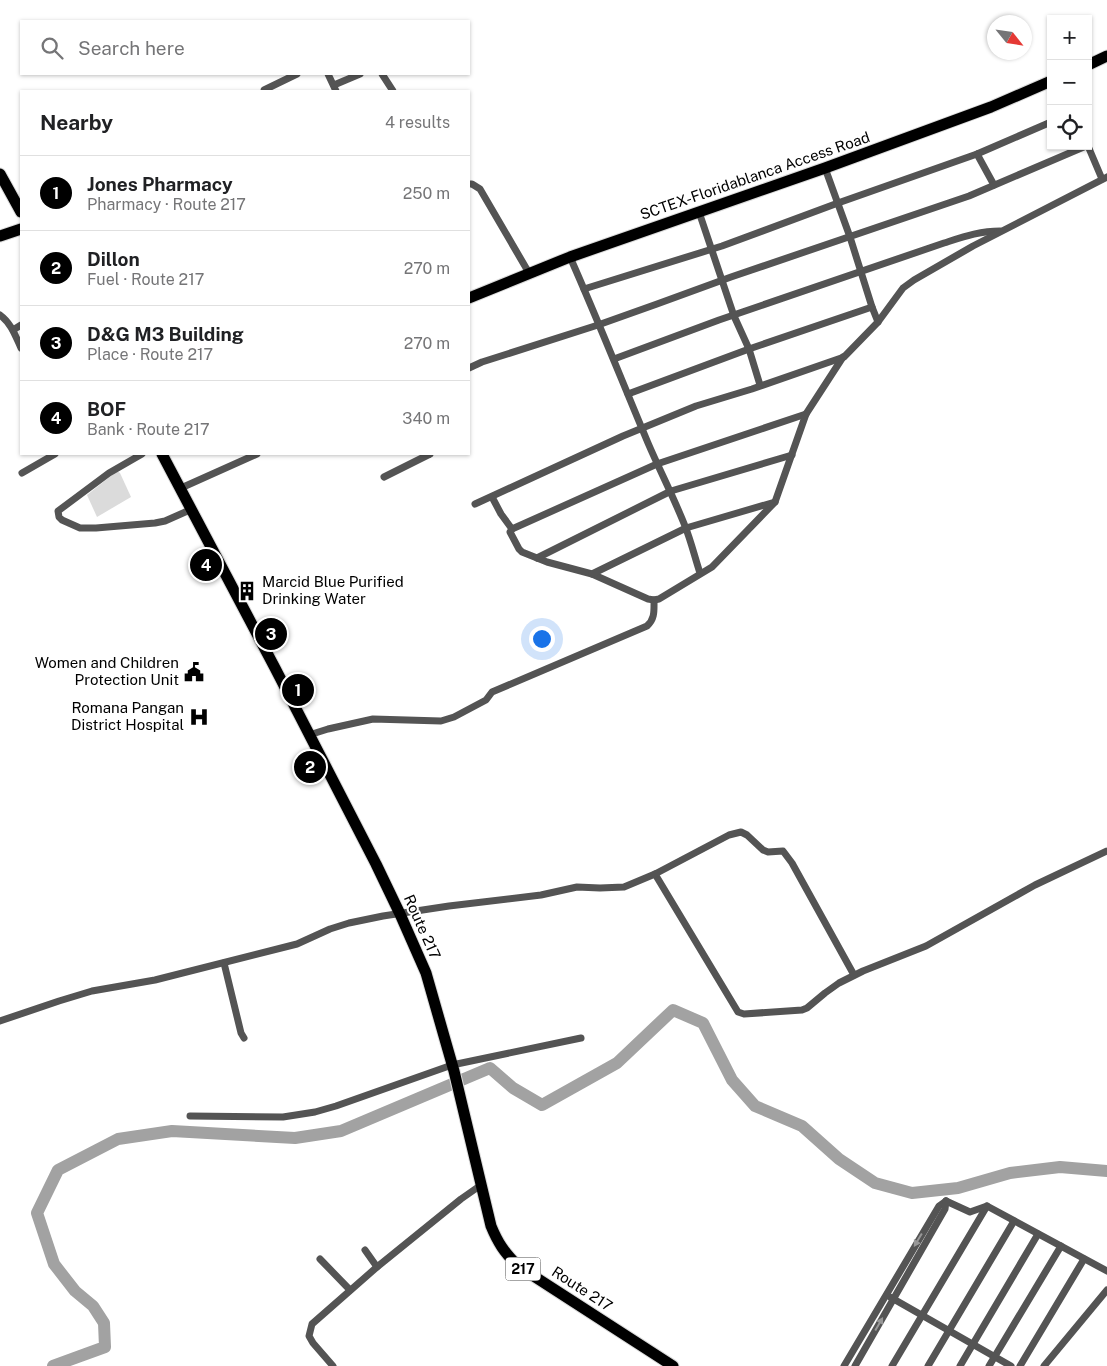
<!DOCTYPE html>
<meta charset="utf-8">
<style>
:root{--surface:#fff;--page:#f6f6f6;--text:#202124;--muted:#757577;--line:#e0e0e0;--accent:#000}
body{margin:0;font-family:"Public Sans",sans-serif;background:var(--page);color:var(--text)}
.controls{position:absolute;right:15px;top:15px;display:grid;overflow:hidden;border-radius:0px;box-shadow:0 1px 4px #0004}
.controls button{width:45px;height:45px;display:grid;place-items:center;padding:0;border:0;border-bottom:1px solid var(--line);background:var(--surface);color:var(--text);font:25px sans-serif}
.compass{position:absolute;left:987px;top:15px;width:45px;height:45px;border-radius:50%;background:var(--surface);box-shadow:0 1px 4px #0004;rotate:120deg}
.you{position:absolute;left:541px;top:638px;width:18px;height:18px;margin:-12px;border:4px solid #fff;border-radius:50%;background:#1a73e8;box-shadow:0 0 0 8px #1a73e833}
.badge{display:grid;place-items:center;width:32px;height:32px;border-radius:50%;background:var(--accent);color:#fff;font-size:16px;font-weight:700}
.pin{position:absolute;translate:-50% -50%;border:2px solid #fff;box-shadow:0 1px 5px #0006}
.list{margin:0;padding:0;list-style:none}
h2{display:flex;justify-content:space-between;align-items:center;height:65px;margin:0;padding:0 20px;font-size:21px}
h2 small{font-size:16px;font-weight:400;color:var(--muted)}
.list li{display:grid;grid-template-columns:32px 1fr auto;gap:15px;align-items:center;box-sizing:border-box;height:75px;padding:0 20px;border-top:1px solid var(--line)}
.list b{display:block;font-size:19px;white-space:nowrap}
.list p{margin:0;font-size:16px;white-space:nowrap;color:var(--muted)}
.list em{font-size:16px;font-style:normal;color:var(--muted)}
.icon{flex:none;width:28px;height:28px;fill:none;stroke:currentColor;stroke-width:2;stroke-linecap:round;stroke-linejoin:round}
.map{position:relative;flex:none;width:1107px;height:1366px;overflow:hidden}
.search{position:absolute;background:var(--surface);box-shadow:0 1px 4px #0004;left:20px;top:20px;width:450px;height:55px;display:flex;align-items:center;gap:12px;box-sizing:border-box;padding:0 18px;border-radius:0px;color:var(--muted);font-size:19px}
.panel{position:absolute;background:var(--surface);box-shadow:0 1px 4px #0004;left:20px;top:90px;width:450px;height:365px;border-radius:0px}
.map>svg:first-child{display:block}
.green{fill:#dbdbdb}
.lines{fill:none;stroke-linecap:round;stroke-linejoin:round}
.river{stroke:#a2a2a2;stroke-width:12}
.primary-casing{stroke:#dbdbdb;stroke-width:13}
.minor{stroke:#545454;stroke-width:7}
.primary{stroke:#000;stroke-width:11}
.oneway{fill:#989898}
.labels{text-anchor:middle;stroke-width:4;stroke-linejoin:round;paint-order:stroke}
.shield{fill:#fff;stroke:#4c4c4c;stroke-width:1}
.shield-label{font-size:14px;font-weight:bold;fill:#000}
.street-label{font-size:15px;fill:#000;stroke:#fff}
.poi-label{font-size:15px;fill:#000;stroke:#fff;text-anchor:end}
</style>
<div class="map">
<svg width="1107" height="1366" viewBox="0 0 1107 1366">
<rect width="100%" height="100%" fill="#fff"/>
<polygon class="green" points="117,471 120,473 131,497 97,517 87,495"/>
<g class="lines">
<polyline class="river" points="53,1366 105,1347 104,1323 93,1306 75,1291 54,1264 37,1213 58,1170 118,1139 172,1131 295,1138 341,1131 490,1068 513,1088 542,1105 617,1063 673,1010 703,1023 732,1080 755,1106 802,1126 839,1159 875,1183 912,1193 958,1188 1010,1173 1060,1167 1107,1171"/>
<defs>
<g id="primary">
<polyline points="1088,65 1107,56"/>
<polyline points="0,174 21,212"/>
<polyline points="0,236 21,229"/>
<polyline points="469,298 570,257 825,168 991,107 1051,81"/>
<path d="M162,454L275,668L376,864L400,914L426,973L454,1071L491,1226C498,1243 504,1252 518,1266L673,1366"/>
</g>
</defs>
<use href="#primary" class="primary-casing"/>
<g class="minor">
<polyline points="328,74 336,91"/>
<polyline points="382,74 393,91"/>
<polyline points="334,85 360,74"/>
<polyline points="264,91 264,90 297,74"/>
<polyline points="1088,146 1102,179"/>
<polyline points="977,154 994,185"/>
<polyline points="825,168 850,237 872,307 878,322"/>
<polyline points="469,184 472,184 480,189 529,273"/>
<polyline points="699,212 734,316 749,349 760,385"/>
<path d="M570,257C597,318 622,381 648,443C660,471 674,498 685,526C691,541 695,558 700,573"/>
<polyline points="584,289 722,246 838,203 977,154 1051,122"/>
<path d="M0,315C11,323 15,335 21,348"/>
<polyline points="13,330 21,325"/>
<path d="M614,359L719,320L944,243C963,237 980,231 1000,231"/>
<polyline points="469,368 482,362 598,325 657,304 731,277 969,196 1086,146"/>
<polyline points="628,394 749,349 872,307"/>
<polyline points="142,454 109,473 58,511 59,517 62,520 80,528 96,528 155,523 165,521 192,509"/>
<polyline points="22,473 55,454"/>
<polyline points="384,477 430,454"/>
<polyline points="181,488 257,454"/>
<polyline points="492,497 501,514 512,529 510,532 519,549 522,552 547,562 592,574 648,599 654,600 659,599 712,567 775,502 806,414 843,357"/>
<polyline points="475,504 623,436 696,406 752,389 844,357 878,322 903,288 914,280 973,246 1107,177"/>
<polyline points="512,529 657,464 806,414"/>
<polyline points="537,558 671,491 792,455"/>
<polyline points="592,574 686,528 775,502"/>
<path d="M309,735L328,729L373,719L441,721L454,717L486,700L492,692L647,626C655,619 654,611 654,600"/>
<polyline points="655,874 738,1012 744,1014 802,1010 807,1008 825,993 839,983 863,971 926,946 1035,885 1107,851"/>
<polyline points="224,963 241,1033 244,1038"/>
<polyline points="0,1021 59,1001 92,991 155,980 297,944 330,929 349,923 383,916 449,906 541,895 577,887 600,888 624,887 655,874 729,835 741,832 747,835 763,850 768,852 783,851 792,863 854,975"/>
<polyline points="190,1116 283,1117 315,1112 336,1106 452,1065 581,1038"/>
<polyline points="946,1201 970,1212 987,1206"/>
<polyline points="365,1250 377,1267"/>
<polyline points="320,1259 350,1290"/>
<polyline points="890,1297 1011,1366"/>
<polyline points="333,1366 313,1343 309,1336 312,1324 377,1267 461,1199 481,1185"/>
<polyline points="844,1366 939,1206 946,1201"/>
<polyline points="855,1366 945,1209 946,1201"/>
<polyline points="892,1366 987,1206 1107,1271"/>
<polyline points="928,1366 1014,1221"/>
<polyline points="960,1366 1038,1234"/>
<polyline points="989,1366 1061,1246"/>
<polyline points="1020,1366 1084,1259"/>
<polyline points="1044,1366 1107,1290"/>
</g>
<use href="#primary" class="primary"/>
</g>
<defs><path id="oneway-solid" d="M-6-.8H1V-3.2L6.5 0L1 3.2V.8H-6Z" transform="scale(1.25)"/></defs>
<g class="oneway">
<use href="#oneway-solid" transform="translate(918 1240) rotate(121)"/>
<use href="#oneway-solid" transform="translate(879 1324) rotate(-60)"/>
</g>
<defs>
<symbol id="building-bare" viewBox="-9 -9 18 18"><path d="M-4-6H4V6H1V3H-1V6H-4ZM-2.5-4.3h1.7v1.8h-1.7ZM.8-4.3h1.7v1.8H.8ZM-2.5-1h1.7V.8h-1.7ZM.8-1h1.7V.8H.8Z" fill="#000" stroke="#fff" stroke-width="2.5" paint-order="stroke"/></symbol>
<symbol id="civic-bare" viewBox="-9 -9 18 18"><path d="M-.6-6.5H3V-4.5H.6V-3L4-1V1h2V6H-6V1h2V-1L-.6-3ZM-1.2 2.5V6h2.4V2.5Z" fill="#000" stroke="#fff" stroke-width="2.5" paint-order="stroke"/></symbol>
<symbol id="hospital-bare" viewBox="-9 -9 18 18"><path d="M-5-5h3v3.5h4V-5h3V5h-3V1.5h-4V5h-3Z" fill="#000" stroke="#fff" stroke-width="2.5" paint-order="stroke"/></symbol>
</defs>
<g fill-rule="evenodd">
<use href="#building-bare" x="233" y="577" width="28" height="28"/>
<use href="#civic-bare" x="180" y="658" width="28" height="28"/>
<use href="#hospital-bare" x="185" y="703" width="28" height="28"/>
</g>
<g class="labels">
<rect class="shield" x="505.5" y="1257.5" width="35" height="23" rx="4"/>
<g class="shield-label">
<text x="523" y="1274">217</text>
</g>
<g class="street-label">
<text transform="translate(755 176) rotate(-19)" y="5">SCTEX-Floridablanca Access Road</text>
<text transform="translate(422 927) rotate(66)" y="5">Route 217</text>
<text transform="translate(582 1289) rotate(33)" y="5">Route 217</text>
</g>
<g class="poi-label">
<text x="262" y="587" text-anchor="start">Marcid Blue Purified<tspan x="262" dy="17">Drinking Water</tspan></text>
<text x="179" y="668">Women and Children<tspan x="179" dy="17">Protection Unit</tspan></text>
<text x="184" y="713">Romana Pangan<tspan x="184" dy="17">District Hospital</tspan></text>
</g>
</g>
</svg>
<div class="controls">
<button>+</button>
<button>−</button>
<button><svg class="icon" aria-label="locate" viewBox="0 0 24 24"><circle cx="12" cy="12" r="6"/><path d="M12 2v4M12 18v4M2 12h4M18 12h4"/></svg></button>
</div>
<svg class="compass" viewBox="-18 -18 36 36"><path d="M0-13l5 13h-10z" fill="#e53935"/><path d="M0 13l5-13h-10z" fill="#757577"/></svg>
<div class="you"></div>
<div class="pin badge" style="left:298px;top:690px">1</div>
<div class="pin badge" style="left:310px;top:767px">2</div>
<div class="pin badge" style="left:271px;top:634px">3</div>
<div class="pin badge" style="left:206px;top:565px">4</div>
<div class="search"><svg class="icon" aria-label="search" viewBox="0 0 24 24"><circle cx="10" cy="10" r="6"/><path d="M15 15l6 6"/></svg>Search here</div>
<section class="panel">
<h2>Nearby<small>4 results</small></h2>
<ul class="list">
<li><span class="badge">1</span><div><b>Jones Pharmacy</b><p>Pharmacy · Route 217</p></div><em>250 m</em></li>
<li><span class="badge">2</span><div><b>Dillon</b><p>Fuel · Route 217</p></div><em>270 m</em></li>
<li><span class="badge">3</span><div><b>D&amp;G M3 Building</b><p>Place · Route 217</p></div><em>270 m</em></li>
<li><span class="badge">4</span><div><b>BOF</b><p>Bank · Route 217</p></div><em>340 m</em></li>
</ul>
</section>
</div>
